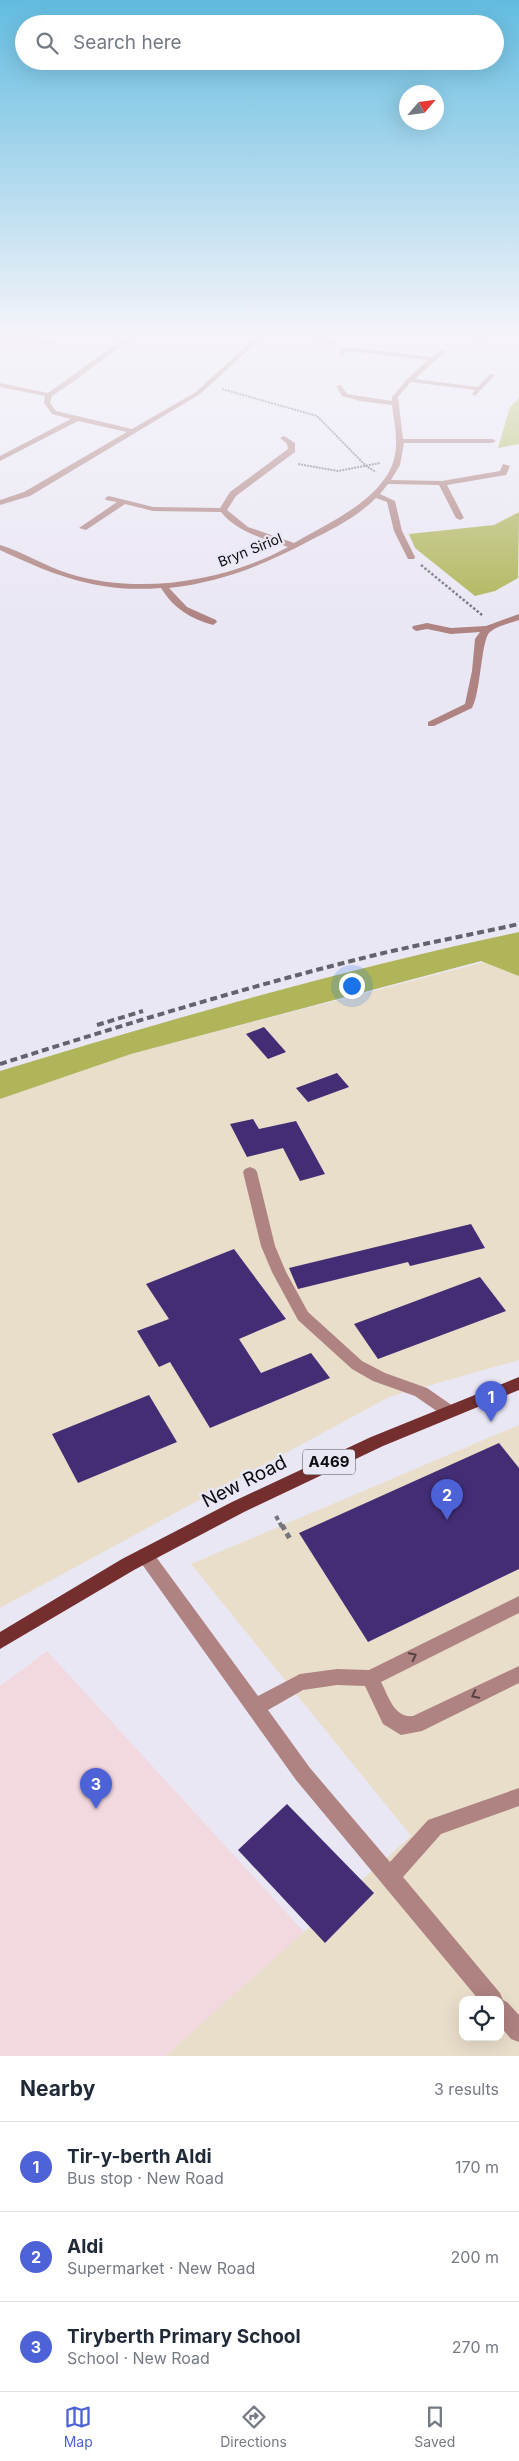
<!DOCTYPE html>
<meta charset="utf-8">
<style>
:root{--surface:#fff;--page:#f6f6f7;--text:#1f2937;--muted:#747a83;--line:#e0e1e3;--accent:#4e62d7}
body{margin:0;font-family:Inter,sans-serif;background:var(--page);color:var(--text)}
.controls{position:absolute;right:15px;bottom:15px;display:grid;overflow:hidden;border-radius:10px;box-shadow:0 5px 20px #0002}
.controls button{width:45px;height:45px;display:grid;place-items:center;padding:0;border:0;border-bottom:1px solid var(--line);background:var(--surface);color:var(--text);font:25px sans-serif}
.compass{position:absolute;left:399px;top:85px;width:45px;height:45px;border-radius:50%;background:var(--surface);box-shadow:0 5px 20px #0002;rotate:62deg}
.you{position:absolute;left:351px;top:985px;width:18px;height:18px;margin:-12px;border:4px solid #fff;border-radius:50%;background:#1a73e8;box-shadow:0 0 0 8px #1a73e833}
.badge{display:grid;place-items:center;width:32px;height:32px;border-radius:50%;background:var(--accent);color:#fff;font-size:16px;font-weight:700}
.pin{position:absolute;translate:-50% -41px;filter:drop-shadow(0 1px 2px #0008)}
.pin::after{content:'';position:absolute;top:26px;width:18px;height:15px;background:inherit;clip-path:polygon(0 0,100% 0,50% 100%)}
.list{margin:0;padding:0;list-style:none}
h2{display:flex;justify-content:space-between;align-items:center;height:65px;margin:0;padding:0 20px;font-size:21px}
h2 small{font-size:16px;font-weight:400;color:var(--muted)}
.list li{display:grid;grid-template-columns:32px 1fr auto;gap:15px;align-items:center;box-sizing:border-box;height:90px;padding:0 20px;border-top:1px solid var(--line)}
.list b{display:block;font-size:19px;white-space:nowrap}
.list p{margin:0;font-size:16px;white-space:nowrap;color:var(--muted)}
.list em{font-size:16px;font-style:normal;color:var(--muted)}
.icon{flex:none;width:28px;height:28px;fill:none;stroke:currentColor;stroke-width:2;stroke-linecap:round;stroke-linejoin:round}
.map{position:relative;flex:none;width:519px;height:2056px;overflow:hidden}
.search{position:absolute;background:var(--surface);box-shadow:0 5px 20px #0002;left:15px;right:15px;top:15px;height:55px;display:flex;align-items:center;gap:12px;box-sizing:border-box;padding:0 18px;border-radius:28px;color:var(--muted);font-size:19px}
.sheet{height:335px;background:var(--surface)}
nav{display:flex;justify-content:space-around;align-items:center;box-sizing:border-box;height:70px;border-top:1px solid var(--line);background:var(--surface);font-size:14px;color:var(--muted)}
nav a{display:grid;justify-items:center;gap:2px}
nav .on{color:var(--accent)}
.map>svg:first-child{display:block}
.industrial{fill:#e9deca;fill-rule:evenodd}
.education{fill:#f2d8df}
.green{fill:#b7bd65}
.forest{fill:#afb558}
.building{fill:#432d74}
.lines{fill:none;stroke-linecap:round;stroke-linejoin:round}
.path-far3{stroke:#76747c;stroke-width:2;stroke-dasharray:2 1;stroke-linecap:butt}
.path-far2{stroke:#76747c;stroke-width:2.5;stroke-dasharray:2.5 2;stroke-linecap:butt}
.path-far1{stroke:#76747c;stroke-width:4;stroke-dasharray:4.5 3;stroke-linecap:butt}
.path{stroke:#76747c;stroke-width:5;stroke-dasharray:5.5 4;stroke-linecap:butt}
.minor{fill:#ae8381;fill-rule:evenodd}
.major{fill:#742e2e;fill-rule:evenodd}
.rail{stroke:#64626a;stroke-width:4;stroke-dasharray:7 4;stroke-linecap:butt}
.oneway{stroke:#554142}
.labels{text-anchor:middle;stroke-width:5;stroke-linejoin:round;paint-order:stroke}
.far-street-label{font-size:14px;fill:#0c0b0f;stroke:#eae7f4}
.shield{fill:#eae7f4;stroke:#4f4d54;stroke-width:1}
.shield-label{font-size:15px;font-weight:bold;fill:#0c0b0f}
.near-street-label{font-size:19px;fill:#0c0b0f;stroke:#eae7f4}
</style>
<div class="map">
<svg width="519" height="2056" viewBox="0 0 519 2056">
<rect width="100%" height="100%" fill="#eae7f4"/>
<g class="industrial">
<polygon points="519,953 519,1360 389,1397 0,1608 0,1099 131,1054"/>
<path d="M519,1425V2056H165L411,1836L191,1564ZM463,2000H500V2037H463Z"/>
</g>
<polygon class="education" points="47,1651 304,1932 165,2056 0,2056 0,1686"/>
<polygon class="green" points="519,398 519,444 498,448 510,407"/>
<g class="forest">
<polygon points="519,512 518,578 495,591 475,596 415,548 409,534 494,525"/>
<path d="M519,932V976L481,961L131,1054L0,1099V1071C172,1019 344,969 519,932Z"/>
</g>
<g class="building">
<polygon points="264,1027 286,1052 268,1059 246,1034"/>
<polygon points="337,1073 349,1087 308,1102 296,1088"/>
<polygon points="253,1119 259,1129 296,1121 325,1174 300,1181 283,1148 247,1157 230,1124"/>
<polygon points="471,1224 485,1248 410,1266 408,1262 298,1289 289,1268"/>
<polygon points="234,1249 286,1319 239,1339 261,1373 311,1353 330,1378 210,1428 170,1362 159,1367 137,1331 169,1319 146,1284"/>
<polygon points="480,1277 506,1311 378,1359 354,1324"/>
<polygon points="149,1395 177,1442 78,1483 52,1434"/>
<polygon points="499,1443 519,1468 519,1569 368,1642 299,1533"/>
<polygon points="287,1804 374,1893 325,1943 238,1850"/>
</g>
<g class="lines">
<g class="path-far3">
<polyline points="309,333 335,344"/>
<polyline points="222,389 317,416 366,466 376,472"/>
<polyline points="298,464 338,471 380,463"/>
</g>
<polyline class="path-far2" points="421,565 482,615"/>
<polyline class="path-far1" points="276,1516 282,1527"/>
<polyline class="path" points="282,1525 290,1539"/>
<g class="minor">
<polygon points="131,333 138,333 73,382 52,396 50,403 56,411 132,429 196,392 260,333 267,333 200,394 30,496 0,505 0,500 24,492 127,432 78,421 0,461 0,456 71,419 52,414 44,403 45,396 0,387 0,383 48,393"/>
<polygon points="468,333 475,333 482,341 481,347 477,347 477,342"/>
<polygon points="0,334 54,341 57,343 54,345 0,338"/>
<path d="M347,347L432,357L441,350H445V352L415,379L478,387L490,374L495,375L475,396L472,394L475,390L411,382L398,397L403,439H492L496,441L492,443H404L400,465L391,480L442,481L500,471L503,464L510,466L506,475L447,485L464,518L460,520L456,518L439,485L388,484L380,494L395,501L402,531L415,557L414,559H408L394,531L387,502L376,498C357,517 333,529 309,541C264,565 221,582 169,588L187,607L216,620L217,622L213,625C191,619 173,608 161,588C99,593 55,576 0,550V545C24,552 46,567 70,574C140,595 224,582 288,547C264,538 238,533 221,512L153,511L125,504L86,530L79,528L117,502L106,500L105,498L109,496L153,507L220,508L230,492L288,449L287,444L280,438L284,436L295,443V452L236,496L227,510L248,527L294,543C328,523 387,498 395,455C398,438 394,421 392,405L360,401L342,396L336,386L341,385L347,394L392,401V397L407,379L428,360L348,351L343,355H339V353Z"/>
<path d="M519,614V620C511,623 496,626 490,632C481,639 481,692 472,708L434,726H428V722L465,704L472,671L475,639L480,632L451,634L427,629L416,631L412,628L413,626L427,623L451,628L486,626Z"/>
<polygon points="250,1167 255,1169 257,1172 275,1246 286,1272 308,1312 362,1361 385,1373 427,1388 453,1406 455,1410 453,1414 447,1416 441,1414 415,1396 373,1381 352,1369 298,1320 272,1272 261,1246 243,1172 245,1169"/>
<path d="M145,1548L151,1550L258,1696L300,1674L337,1669L369,1670L519,1596V1613L381,1682C389,1697 394,1718 413,1716L519,1666V1683L422,1731L401,1735L383,1724L365,1686L337,1685L303,1690L268,1710L310,1768L390,1862L428,1820L519,1788V1806L441,1834L403,1877L500,1993L503,2000L507,2002L519,2015V2042L511,2039L500,2026V2000H479L296,1780L139,1560L136,1555L139,1550Z"/>
</g>
<polygon class="major" points="519,1377 519,1390 383,1446 244,1512 134,1570 0,1649 0,1632 122,1559 232,1502 371,1437"/>
<g class="rail">
<polyline points="97,1025 143,1011"/>
<path d="M0,1064C123,1025 246,987 371,956C420,944 470,935 519,924"/>
</g>
</g>
<defs><path id="oneway-chevron" d="M-2-3.5L2.5 0L-2 3.5" fill="none" stroke-width="1.6" stroke-linecap="round" stroke-linejoin="round" transform="scale(1.25)"/></defs>
<g class="oneway">
<use href="#oneway-chevron" transform="translate(413 1656) rotate(-26)"/>
<use href="#oneway-chevron" transform="translate(475 1695) rotate(154)"/>
</g>
<linearGradient id="sky" x2="0" y2="1"><stop stop-color="#62bce0"/><stop offset="0.54" stop-color="#f6f4fa"/><stop offset="1" stop-color="#f6f4fa" stop-opacity="0"/></linearGradient>
<rect width="519" height="621" fill="url(#sky)"/>
<g class="labels">
<g class="far-street-label">
<text transform="translate(250 550) rotate(-22)" y="5">Bryn Siriol</text>
</g>
<rect class="shield" x="303" y="1449.5" width="52" height="25" rx="4"/>
<g class="shield-label">
<text x="329" y="1467">A469</text>
</g>
<g class="near-street-label">
<text transform="translate(244 1481) rotate(-27)" y="7">New Road</text>
</g>
</g>
</svg>
<div class="controls">
<button><svg class="icon" aria-label="locate" viewBox="0 0 24 24"><circle cx="12" cy="12" r="6"/><path d="M12 2v4M12 18v4M2 12h4M18 12h4"/></svg></button>
</div>
<svg class="compass" viewBox="-18 -18 36 36"><path d="M0-13l5 13h-10z" fill="#e53935"/><path d="M0 13l5-13h-10z" fill="#747a83"/></svg>
<div class="you"></div>
<div class="pin badge" style="left:491px;top:1422px">1</div>
<div class="pin badge" style="left:447px;top:1520px">2</div>
<div class="pin badge" style="left:96px;top:1809px">3</div>
<div class="search"><svg class="icon" aria-label="search" viewBox="0 0 24 24"><circle cx="10" cy="10" r="6"/><path d="M15 15l6 6"/></svg>Search here</div>
</div>
<section class="sheet">
<h2>Nearby<small>3 results</small></h2>
<ul class="list">
<li><span class="badge">1</span><div><b>Tir-y-berth Aldi</b><p>Bus stop · New Road</p></div><em>170 m</em></li>
<li><span class="badge">2</span><div><b>Aldi</b><p>Supermarket · New Road</p></div><em>200 m</em></li>
<li><span class="badge">3</span><div><b>Tiryberth Primary School</b><p>School · New Road</p></div><em>270 m</em></li>
</ul>
</section>
<nav>
<a class="on"><svg class="icon" aria-label="map" viewBox="0 0 24 24"><path d="M3 6l6-2 6 2 6-2v14l-6 2-6-2-6 2zM9 4v14M15 6v14"/></svg>Map</a>
<a><svg class="icon" aria-label="directions" viewBox="0 0 24 24"><path d="M12 3l9 9-9 9-9-9zM9 14v-3h6M13 9l2 2-2 2"/></svg>Directions</a>
<a><svg class="icon" aria-label="saved" viewBox="0 0 24 24"><path d="M7 4h10v16l-5-4-5 4z"/></svg>Saved</a>
</nav>
